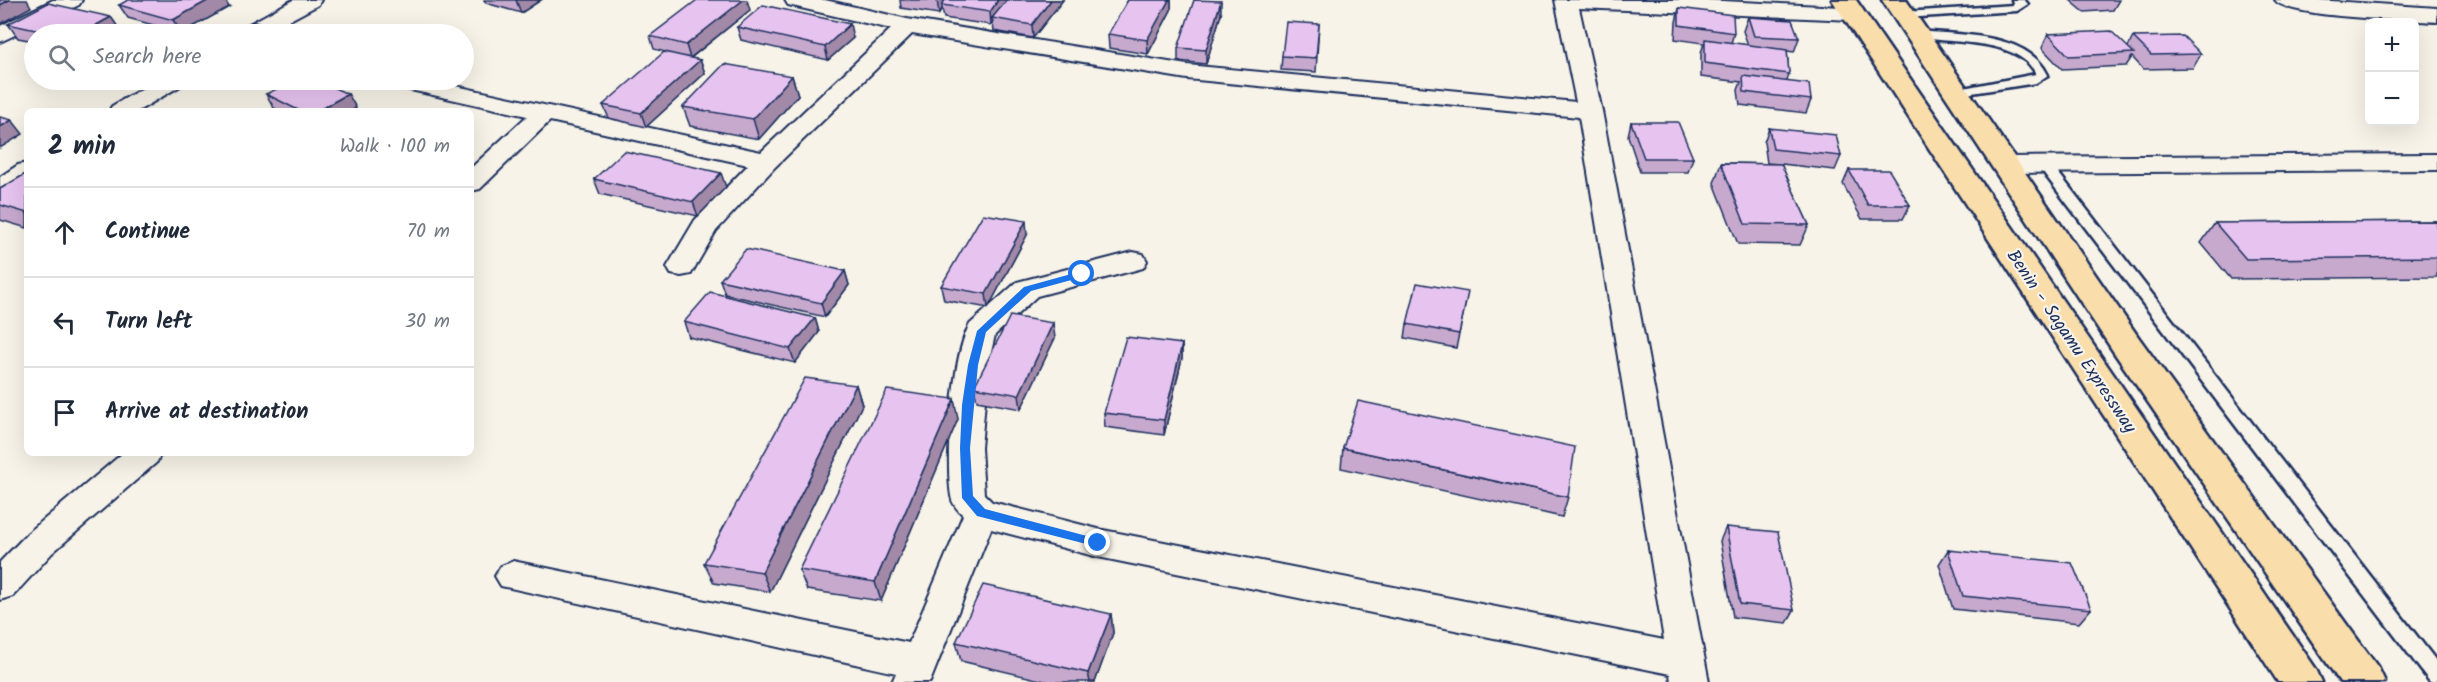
<!DOCTYPE html>
<meta charset="utf-8">
<style>
:root{--surface:#fff;--page:#f6f6f7;--text:#1f2937;--muted:#747a83;--line:#e0e1e3}
body{margin:0;font-family:Kalam,sans-serif;background:var(--page);color:var(--text)}
.controls{position:absolute;right:18px;top:18px;display:grid;overflow:hidden;border-radius:9px;box-shadow:0 6px 24px #0002}
.controls button{width:54px;height:54px;display:grid;place-items:center;padding:0;border:0;border-bottom:2px solid var(--line);background:var(--surface);color:var(--text);font:30px sans-serif}
.stop{position:absolute;width:18px;height:18px;margin:-14px;border:4px solid #1a73e8;border-radius:50%;background:#fff}
.stop.end{background:#1a73e8;border-color:#fff;box-shadow:0 2px 6px #0008}
.list{margin:0;padding:0;list-style:none}
h2{display:flex;justify-content:space-between;align-items:center;height:78px;margin:0;padding:0 24px;font-size:26px}
h2 small{font-size:20px;font-weight:400;color:var(--muted)}
.list li{display:grid;grid-template-columns:39px 1fr auto;gap:18px;align-items:center;box-sizing:border-box;height:90px;padding:0 24px;border-top:2px solid var(--line)}
.list b{display:block;font-size:22px;white-space:nowrap}
.list em{font-size:20px;font-style:normal;color:var(--muted)}
.icon{flex:none;width:33px;height:33px;fill:none;stroke:currentColor;stroke-width:2;stroke-linecap:round;stroke-linejoin:round}
.map{position:relative;flex:none;width:2437px;height:682px;overflow:hidden}
.search{position:absolute;background:var(--surface);box-shadow:0 6px 24px #0002;left:24px;top:24px;width:450px;height:66px;display:flex;align-items:center;gap:15px;box-sizing:border-box;padding:0 21px;border-radius:33px;color:var(--muted);font-size:22px}
.panel{position:absolute;background:var(--surface);box-shadow:0 6px 24px #0002;left:24px;top:108px;width:450px;height:348px;border-radius:9px}
.map>svg:first-child{display:block}
.lines{fill:none;stroke-linecap:round;stroke-linejoin:round}
.service-casing{stroke:#1b2f5e;stroke-width:5}
.minor-casing{stroke:#1b2f5e;stroke-width:4}
.trunk-casing{stroke:#1b2f5e;stroke-width:5}
.service{fill:#f7f3e8;fill-rule:evenodd}
.minor{fill:#f7f3e8;fill-rule:evenodd}
.trunk{fill:#f9ddab;fill-rule:evenodd}
.wall{fill:#c7a9ce;stroke:#1b2f5e;stroke-width:1.5}
.shaded-wall{fill:#a289a8;stroke:#1b2f5e;stroke-width:1.5}
.building{fill:#e7c4f0;stroke:#1b2f5e;stroke-width:1.5}
.route{fill:#1a73e8}
.labels{text-anchor:middle;stroke-width:4.5;stroke-linejoin:round;paint-order:stroke}
.street-label{font-size:18px;fill:#1b2f5e;stroke:#f7f3e8}
</style>
<div class="map">
<svg width="2437" height="682" viewBox="0 0 2437 682">
<rect width="100%" height="100%" fill="#f7f3e8"/>
<filter id="ink" filterUnits="userSpaceOnUse"><feTurbulence type="fractalNoise" baseFrequency=".0167" numOctaves="2"/><feDisplacementMap in="SourceGraphic" scale="12" xChannelSelector="R" yChannelSelector="G"/><feConvolveMatrix kernelMatrix="1 2 1 2 8 2 1 2 1" color-interpolation-filters="sRGB"/></filter>
<g filter="url(#ink)">
<g class="lines">
<defs>
<g id="service">
<polygon points="2012,0 2024,0 2028,4 2017,11 1904,18 1898,15 1904,12 2014,5"/>
<path d="M1917,31C1958,35 2028,32 2048,75L2036,83L1953,96V90L2036,74C2017,36 1948,45 1913,36V32Z"/>
<polygon points="2045,161 2050,162 2437,662 2437,682 2430,682 2040,168 2039,165"/>
</g>
<g id="minor">
<polygon points="53,0 82,0 79,5 0,42 0,26"/>
<polygon points="293,0 321,0 318,5 264,34 236,34 240,29"/>
<path d="M785,0H825L907,19L1187,65L1576,102L1555,0H1703L1861,8L1864,13L1861,18L1853,20L1579,8L1602,111L1709,682H1671L1670,674L1098,557L991,529L930,682H892L896,673L501,586L495,576L501,566L513,561L909,643L963,515C958,510 952,504 951,496C945,459 952,355 970,324L1017,282L1133,252L1143,254L1147,261L1143,268L1037,296L995,335L988,365L981,448L984,494L992,502L1098,529L1664,640L1579,117L1187,79L912,34L775,167L716,231L691,274L681,276L671,274L667,267L695,220L748,165L550,121L480,189L471,191V168L527,116L388,85L385,80H428L761,152L891,29L788,5Z"/>
<path d="M2275,0H2316L2437,8V22C2410,20 2287,18 2275,0Z"/>
<polygon points="157,80 185,80 182,85 138,111 109,111 112,106"/>
<polygon points="2437,154 2437,170 2005,173 1996,171 1992,165 1996,159 2005,157"/>
<polygon points="27,163 27,183 9,195 0,197 0,177 18,165"/>
<polygon points="123,453 161,453 157,462 52,553 13,596 0,600 0,562 28,533"/>
</g>
<g id="trunk">
<polygon points="1832,0 1856,0 2316,669 2322,682 2278,682"/>
<polygon points="1882,0 1906,0 2139,338 2379,669 2385,682 2340,682 2115,354"/>
</g>
</defs>
<use href="#service" class="service-casing"/>
<use href="#minor" class="minor-casing"/>
<use href="#trunk" class="trunk-casing"/>
<use href="#service" class="service"/>
<use href="#minor" class="minor"/>
<use href="#trunk" class="trunk"/>
</g>
<g class="wall">
<polygon points="484,0 541,0 521,13 486,3"/>
<polygon points="900,0 1063,0 1033,38 994,31 993,23 991,25 944,18 942,9 939,14 901,8"/>
<polygon points="1128,0 1171,0 1171,10 1148,54 1109,48 1108,34"/>
<polygon points="2070,0 2119,0 2113,10 2084,12"/>
<polygon points="119,5 229,7 182,33 128,18"/>
<polygon points="1679,8 1734,33 1731,43 1748,45 1743,31 1748,17 1799,38 1794,52 1787,51 1789,74 1787,81 1811,100 1806,113 1740,105 1738,90 1741,82 1701,77 1701,53 1704,43 1675,39 1676,22"/>
<polygon points="750,10 691,58 700,60 705,73 646,127 609,118 603,105 669,53 654,49 650,36"/>
<polygon points="1221,14 1206,64 1178,61 1178,48"/>
<polygon points="111,17 118,28 151,34 34,34 34,41 18,38 8,24"/>
<polygon points="1319,24 1316,72 1281,70 1282,56"/>
<polygon points="737,27 853,38 828,60 741,40"/>
<polygon points="2048,34 2128,47 2133,37 2201,54 2193,68 2143,69 2132,57 2126,66 2062,69 2042,48"/>
<polygon points="792,76 798,95 759,139 690,126 683,107"/>
<polygon points="268,80 283,80 278,82"/>
<polygon points="266,94 348,94 356,108 351,111 280,111 274,108"/>
<polygon points="1631,122 1693,158 1688,172 1640,172 1628,136"/>
<polygon points="1769,128 1841,156 1835,170 1781,164 1809,225 1800,245 1738,244 1714,183 1721,163 1779,164 1767,163 1764,142"/>
<polygon points="1849,170 1910,205 1903,219 1862,219 1843,184"/>
<polygon points="27,173 27,228 0,220 0,189"/>
<polygon points="594,179 726,187 698,216 600,194"/>
<polygon points="2437,221 2437,277 2231,279 2201,243 2215,223"/>
<polygon points="1027,235 988,308 944,300 941,286"/>
<polygon points="845,271 849,285 825,317 725,294 720,280"/>
<polygon points="1465,306 1456,348 1405,338 1407,324"/>
<polygon points="815,318 819,332 795,363 689,337 684,322"/>
<polygon points="1055,338 1021,409 977,401 974,387"/>
<polygon points="1182,344 1182,358 1164,435 1105,427 1104,413"/>
<polygon points="856,385 862,405 770,592 714,583 704,563"/>
<polygon points="958,419 881,601 807,590 799,570"/>
<polygon points="1343,448 1568,497 1562,517 1341,468"/>
<polygon points="1726,527 1794,610 1787,623 1733,617 1720,541"/>
<polygon points="1948,550 2091,609 2079,623 1953,609 1939,564"/>
<polygon points="1111,614 1113,633 1095,682 1049,682 961,661 956,642"/>
</g>
<g class="shaded-wall">
<polygon points="9,0 27,0 31,7 0,24 0,5"/>
<polygon points="209,0 225,0 229,7 182,33 173,20"/>
<polygon points="516,0 541,0 521,13"/>
<polygon points="743,0 747,0 750,10 690,58 686,45"/>
<polygon points="937,0 950,0 942,5 942,9 939,14"/>
<polygon points="998,0 1010,0 992,18 993,23 991,25 990,12"/>
<polygon points="1051,0 1063,0 1033,38 1032,25"/>
<polygon points="1169,0 1171,0 1171,10 1148,54 1147,40"/>
<polygon points="1221,1 1221,14 1206,64 1206,50"/>
<polygon points="111,17 120,30 112,34 80,34"/>
<polygon points="850,24 853,38 828,60 825,47"/>
<polygon points="700,60 705,73 646,127 641,113"/>
<polygon points="792,76 798,95 759,139 753,119"/>
<polygon points="348,94 356,108 351,111 317,111"/>
<polygon points="12,120 23,134 0,148 0,127"/>
<polygon points="721,173 726,187 698,216 693,202"/>
<polygon points="1026,221 1027,235 988,308 986,294"/>
<polygon points="845,271 849,285 825,317 821,303"/>
<polygon points="815,318 819,332 795,363 790,349"/>
<polygon points="1053,323 1055,338 1021,409 1019,395"/>
<polygon points="1182,344 1182,358 1164,435 1164,420"/>
<polygon points="856,385 862,405 770,592 762,572"/>
<polygon points="954,399 958,419 881,601 875,582"/>
<polygon points="1111,614 1113,633 1095,682 1090,682 1088,673"/>
</g>
<g class="building">
<polygon points="0,0 9,0 0,5"/>
<polygon points="128,0 209,0 173,20 119,5"/>
<polygon points="697,0 743,0 686,45 650,36"/>
<polygon points="945,0 998,0 990,12 942,5"/>
<polygon points="1007,0 1051,0 1032,25 992,18"/>
<polygon points="1128,0 1169,0 1147,40 1108,34"/>
<polygon points="1194,0 1221,1 1206,50 1178,48"/>
<polygon points="48,3 111,17 80,34 54,34 8,24"/>
<polygon points="763,5 850,24 825,47 737,27"/>
<polygon points="1679,8 1733,15 1734,33 1679,25"/>
<polygon points="1748,17 1792,20 1799,38 1754,36"/>
<polygon points="254,22 302,34 233,34"/>
<polygon points="1286,22 1319,24 1316,58 1282,56"/>
<polygon points="113,27 151,34 100,34"/>
<polygon points="2111,31 2134,53 2069,56 2048,34"/>
<polygon points="2183,36 2201,54 2151,55 2133,37"/>
<polygon points="1705,39 1787,50 1789,74 1705,63"/>
<polygon points="664,52 700,60 641,113 603,105"/>
<polygon points="724,64 792,76 753,119 683,107"/>
<polygon points="1743,76 1809,84 1811,100 1744,92"/>
<polygon points="295,80 317,80 348,94 317,111 300,111 266,94"/>
<polygon points="0,117 12,120 0,127"/>
<polygon points="1631,122 1678,122 1693,158 1644,158"/>
<polygon points="1769,128 1836,135 1841,156 1773,149"/>
<polygon points="624,151 721,173 693,202 594,179"/>
<polygon points="1721,163 1781,164 1809,225 1745,224"/>
<polygon points="1849,170 1889,170 1910,205 1868,205"/>
<polygon points="27,173 27,213 0,205 0,189"/>
<polygon points="983,214 1026,221 986,294 941,286"/>
<polygon points="2437,221 2437,257 2246,259 2215,223"/>
<polygon points="746,249 845,271 821,303 720,280"/>
<polygon points="1417,283 1468,292 1459,334 1407,324"/>
<polygon points="710,292 815,318 790,349 684,322"/>
<polygon points="1010,316 1053,323 1019,395 974,387"/>
<polygon points="1126,337 1182,344 1164,420 1104,413"/>
<polygon points="805,378 856,385 762,572 704,563"/>
<polygon points="887,390 954,399 875,582 799,570"/>
<polygon points="1358,401 1575,447 1568,497 1343,448"/>
<polygon points="1726,527 1778,532 1794,610 1740,604"/>
<polygon points="1948,550 2072,563 2091,609 1963,596"/>
<polygon points="983,585 1111,614 1088,673 956,642"/>
</g>
</g>
<polygon class="route" points="1082,271 1086,272 1086,276 1031,291 986,332 978,365 970,448 973,496 985,509 1102,540 1102,546 1098,547 977,516 962,498 960,448 962,405 968,365 977,331 1024,287"/>
<g class="labels">
<g class="street-label">
<text transform="translate(2072 341) rotate(56)" y="6">Benin - Sagamu Expressway</text>
</g>
</g>
</svg>
<div class="controls">
<button>+</button>
<button>−</button>
</div>
<div class="stop" style="left:1082px;top:274px"></div>
<div class="stop end" style="left:1098px;top:543px"></div>
<div class="search"><svg class="icon" aria-label="search" viewBox="0 0 24 24"><circle cx="10" cy="10" r="6"/><path d="M15 15l6 6"/></svg>Search here</div>
<section class="panel">
<h2>2 min<small>Walk · 100 m</small></h2>
<ul class="list">
<li><svg class="icon" aria-label="ahead" viewBox="0 0 24 24"><path d="M12 20V5M6 11l6-6 6 6"/></svg><div><b>Continue</b></div><em>70 m</em></li>
<li><svg class="icon" aria-label="left" viewBox="0 0 24 24"><path d="M17 20v-9H6M10 6l-5 5 5 5"/></svg><div><b>Turn left</b></div><em>30 m</em></li>
<li><svg class="icon" aria-label="arrive" viewBox="0 0 24 24"><path d="M6 21V4h12l-3 4 3 4H6"/></svg><div><b>Arrive at destination</b></div></li>
</ul>
</section>
</div>
